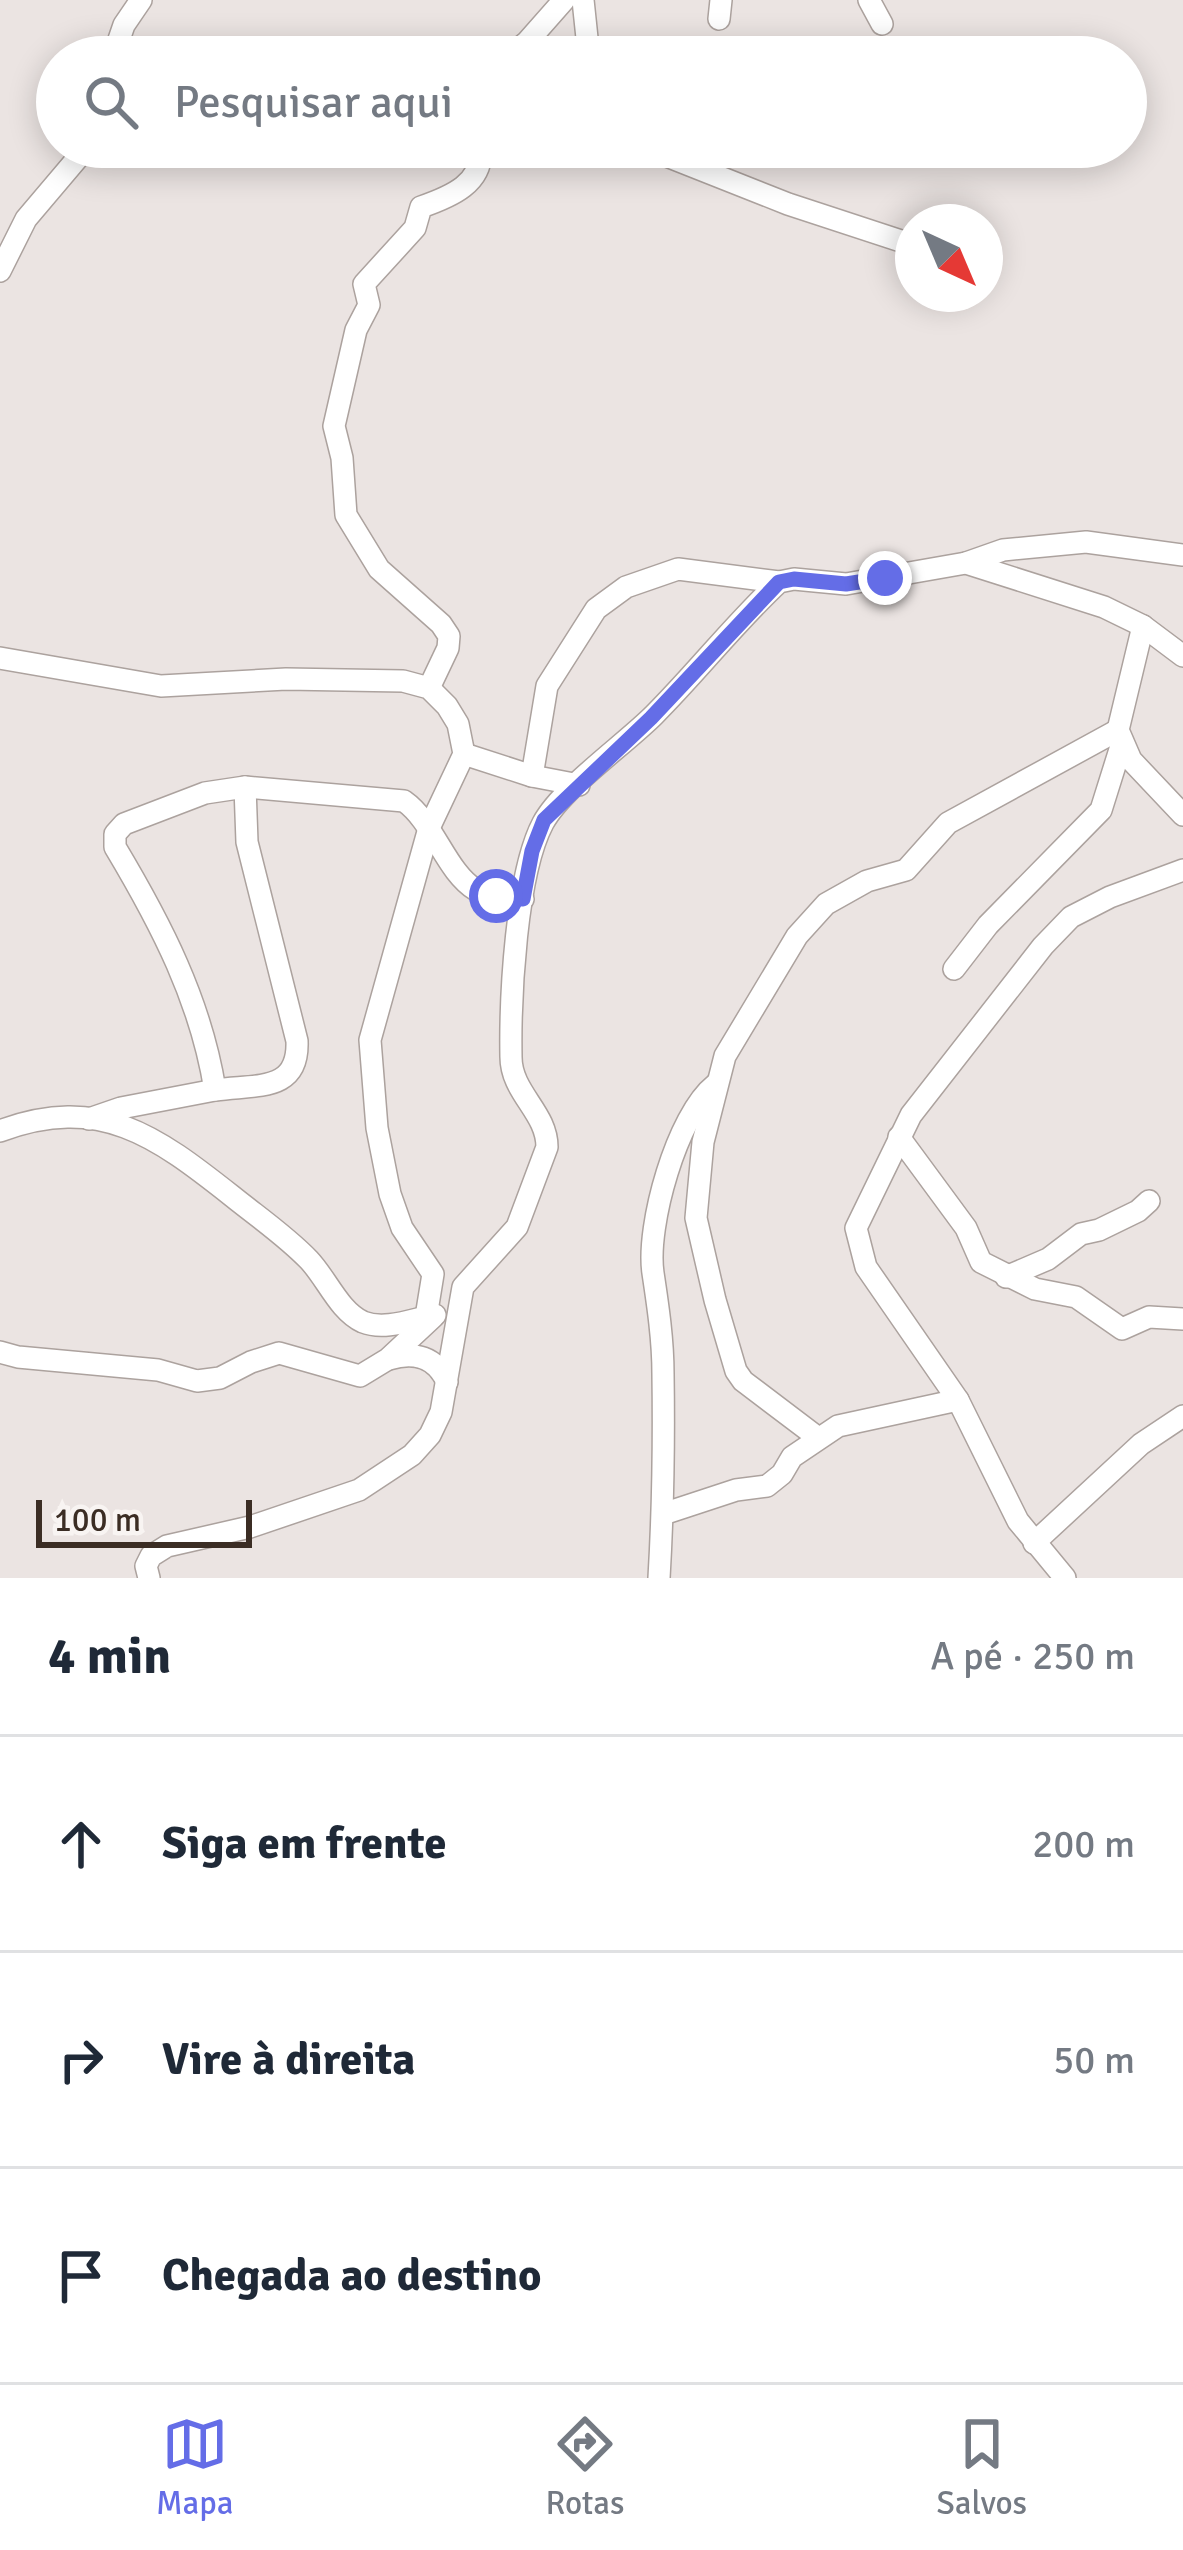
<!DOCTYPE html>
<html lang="pt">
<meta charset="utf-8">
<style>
:root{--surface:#fff;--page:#f6f6f7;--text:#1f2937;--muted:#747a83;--line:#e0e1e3;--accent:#646de7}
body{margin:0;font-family:Signika,sans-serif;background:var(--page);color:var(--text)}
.compass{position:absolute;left:895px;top:204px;width:108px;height:108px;border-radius:50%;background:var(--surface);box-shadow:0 6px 30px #0003;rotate:136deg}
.scale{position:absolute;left:36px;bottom:30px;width:216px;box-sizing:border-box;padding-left:12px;border:6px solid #3b2d24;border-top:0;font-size:33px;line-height:42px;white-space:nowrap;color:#3b2d24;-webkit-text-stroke:9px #f8f4f2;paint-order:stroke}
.stop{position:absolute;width:36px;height:36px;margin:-27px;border:9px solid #646de7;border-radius:50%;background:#fff}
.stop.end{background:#646de7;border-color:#fff;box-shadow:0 3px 12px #0008}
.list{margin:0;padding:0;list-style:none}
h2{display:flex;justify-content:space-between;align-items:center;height:156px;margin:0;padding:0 48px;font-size:51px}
h2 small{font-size:39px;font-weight:400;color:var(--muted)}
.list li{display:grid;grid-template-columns:78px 1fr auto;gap:36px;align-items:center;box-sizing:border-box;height:216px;padding:0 48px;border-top:3px solid var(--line)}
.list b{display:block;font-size:45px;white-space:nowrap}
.list em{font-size:39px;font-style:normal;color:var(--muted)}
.icon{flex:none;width:66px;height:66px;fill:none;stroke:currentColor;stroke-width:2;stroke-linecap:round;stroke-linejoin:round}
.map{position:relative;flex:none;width:1183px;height:1578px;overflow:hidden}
.search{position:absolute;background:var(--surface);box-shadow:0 6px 30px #0003;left:36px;right:36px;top:36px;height:132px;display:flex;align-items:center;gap:30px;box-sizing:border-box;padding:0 42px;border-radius:66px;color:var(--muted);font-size:45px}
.sheet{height:804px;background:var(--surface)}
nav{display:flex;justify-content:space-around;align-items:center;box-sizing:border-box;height:168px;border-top:3px solid var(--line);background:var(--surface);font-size:33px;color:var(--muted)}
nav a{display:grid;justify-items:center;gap:6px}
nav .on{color:var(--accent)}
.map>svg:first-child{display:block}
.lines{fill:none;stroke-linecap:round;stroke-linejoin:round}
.minor-casing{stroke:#aca29e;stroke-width:24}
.minor{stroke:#fff;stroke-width:21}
.route{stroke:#646de7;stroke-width:15}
</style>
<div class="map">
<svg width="1183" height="1578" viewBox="0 0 1183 1578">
<rect width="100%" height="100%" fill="#ebe4e2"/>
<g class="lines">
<defs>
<g id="minor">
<polyline points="583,0 589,57"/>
<polyline points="869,0 882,24"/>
<polyline points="719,19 721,0"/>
<polyline points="113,57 124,25 141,0"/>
<polyline points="508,57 527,42 564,0"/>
<polyline points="644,147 788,204 913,245"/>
<polyline points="0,271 26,219 87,147"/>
<polyline points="966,563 1003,550 1086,542 1183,555"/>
<polyline points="1143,626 1118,730 1131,760 1183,815"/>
<polyline points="0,658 161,686 286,679 403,681 429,688 447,706 458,724 464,754 429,828 370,1040 377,1128 390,1194 402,1228 433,1274 426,1317"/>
<path d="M429,688L448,648L449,636L441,624L379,569L346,515L342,458L334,426L356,330L369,305L364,284L415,228L421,207C450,197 485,183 480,147"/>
<polyline points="464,754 532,776 579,785"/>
<polyline points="532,776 547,686 596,609 626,587 678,569 779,582"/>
<polyline points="954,969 988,925 1101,810 1122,743"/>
<path d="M215,1090C256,1084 299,1093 297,1041L247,842L245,787"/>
<path d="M89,1119L121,1108L215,1090C201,1001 161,924 115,847V834L124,824L205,793L245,787L404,801C434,822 446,872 476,890C489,898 508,897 523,899"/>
<path d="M0,1131C100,1094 156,1136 232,1196C258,1217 286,1236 309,1260C327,1279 339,1311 363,1322C385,1331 413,1319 435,1315"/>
<polyline points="899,1137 966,1228 981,1262 1035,1289 1076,1297 1122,1329 1149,1317 1183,1319"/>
<polyline points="1006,1277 1048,1259 1081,1234 1099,1230 1138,1211 1149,1201"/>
<polyline points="0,1352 18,1357 158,1370 197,1381 220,1378 251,1362 279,1353 360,1376 388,1359 433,1317"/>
<path d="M389,1359C415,1351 436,1357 447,1382"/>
<polyline points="817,1437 743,1381 736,1371 715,1300 696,1218 703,1142 725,1056 797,936 826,904 867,881 906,870 948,823 1118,730"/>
<polyline points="663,1514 736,1490 767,1486 782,1474 792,1457 838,1426 958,1400"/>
<polyline points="1034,1543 1141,1444 1183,1416"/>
<path d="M149,1578L146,1566L151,1556L167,1546L250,1527L359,1490L412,1455L430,1435L441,1412L463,1287L517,1227L547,1147C547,1112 511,1093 511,1057C510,997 516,874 543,823C562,788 624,745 654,715C697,672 735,623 779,582L794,579L846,584L966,563L1104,607L1143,626L1183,656"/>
<path d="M659,1578C663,1510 664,1442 663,1374C663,1340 658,1306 653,1273C646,1226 677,1115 715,1085"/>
<polyline points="1065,1578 1018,1521 958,1400 866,1267 856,1228 911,1115 1043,946 1071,917 1110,897 1183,870"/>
</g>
</defs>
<use href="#minor" class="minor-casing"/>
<use href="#minor" class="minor"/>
</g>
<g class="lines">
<polyline class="route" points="496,896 523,899 532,851 544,820 651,718 779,582 794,579 846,584 885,578"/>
</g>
</svg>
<svg class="compass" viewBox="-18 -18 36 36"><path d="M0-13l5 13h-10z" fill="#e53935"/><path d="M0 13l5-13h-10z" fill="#747a83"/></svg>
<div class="scale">100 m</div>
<div class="stop" style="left:496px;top:896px"></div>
<div class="stop end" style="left:885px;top:578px"></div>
<div class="search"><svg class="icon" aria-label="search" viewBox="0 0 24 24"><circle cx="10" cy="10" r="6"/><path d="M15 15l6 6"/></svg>Pesquisar aqui</div>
</div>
<section class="sheet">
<h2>4 min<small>A pé · 250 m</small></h2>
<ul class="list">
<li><svg class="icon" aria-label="ahead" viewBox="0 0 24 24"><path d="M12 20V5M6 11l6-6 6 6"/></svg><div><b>Siga em frente</b></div><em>200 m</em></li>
<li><svg class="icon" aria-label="right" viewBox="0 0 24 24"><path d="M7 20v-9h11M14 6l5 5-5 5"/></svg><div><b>Vire à direita</b></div><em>50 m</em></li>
<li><svg class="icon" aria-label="arrive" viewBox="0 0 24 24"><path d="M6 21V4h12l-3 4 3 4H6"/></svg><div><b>Chegada ao destino</b></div></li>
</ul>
</section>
<nav>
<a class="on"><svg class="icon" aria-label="map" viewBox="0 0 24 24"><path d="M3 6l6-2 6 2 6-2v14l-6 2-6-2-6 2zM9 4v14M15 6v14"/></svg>Mapa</a>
<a><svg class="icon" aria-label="directions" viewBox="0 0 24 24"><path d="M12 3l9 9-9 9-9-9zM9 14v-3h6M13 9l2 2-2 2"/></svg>Rotas</a>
<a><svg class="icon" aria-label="saved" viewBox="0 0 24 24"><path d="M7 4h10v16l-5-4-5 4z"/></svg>Salvos</a>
</nav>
